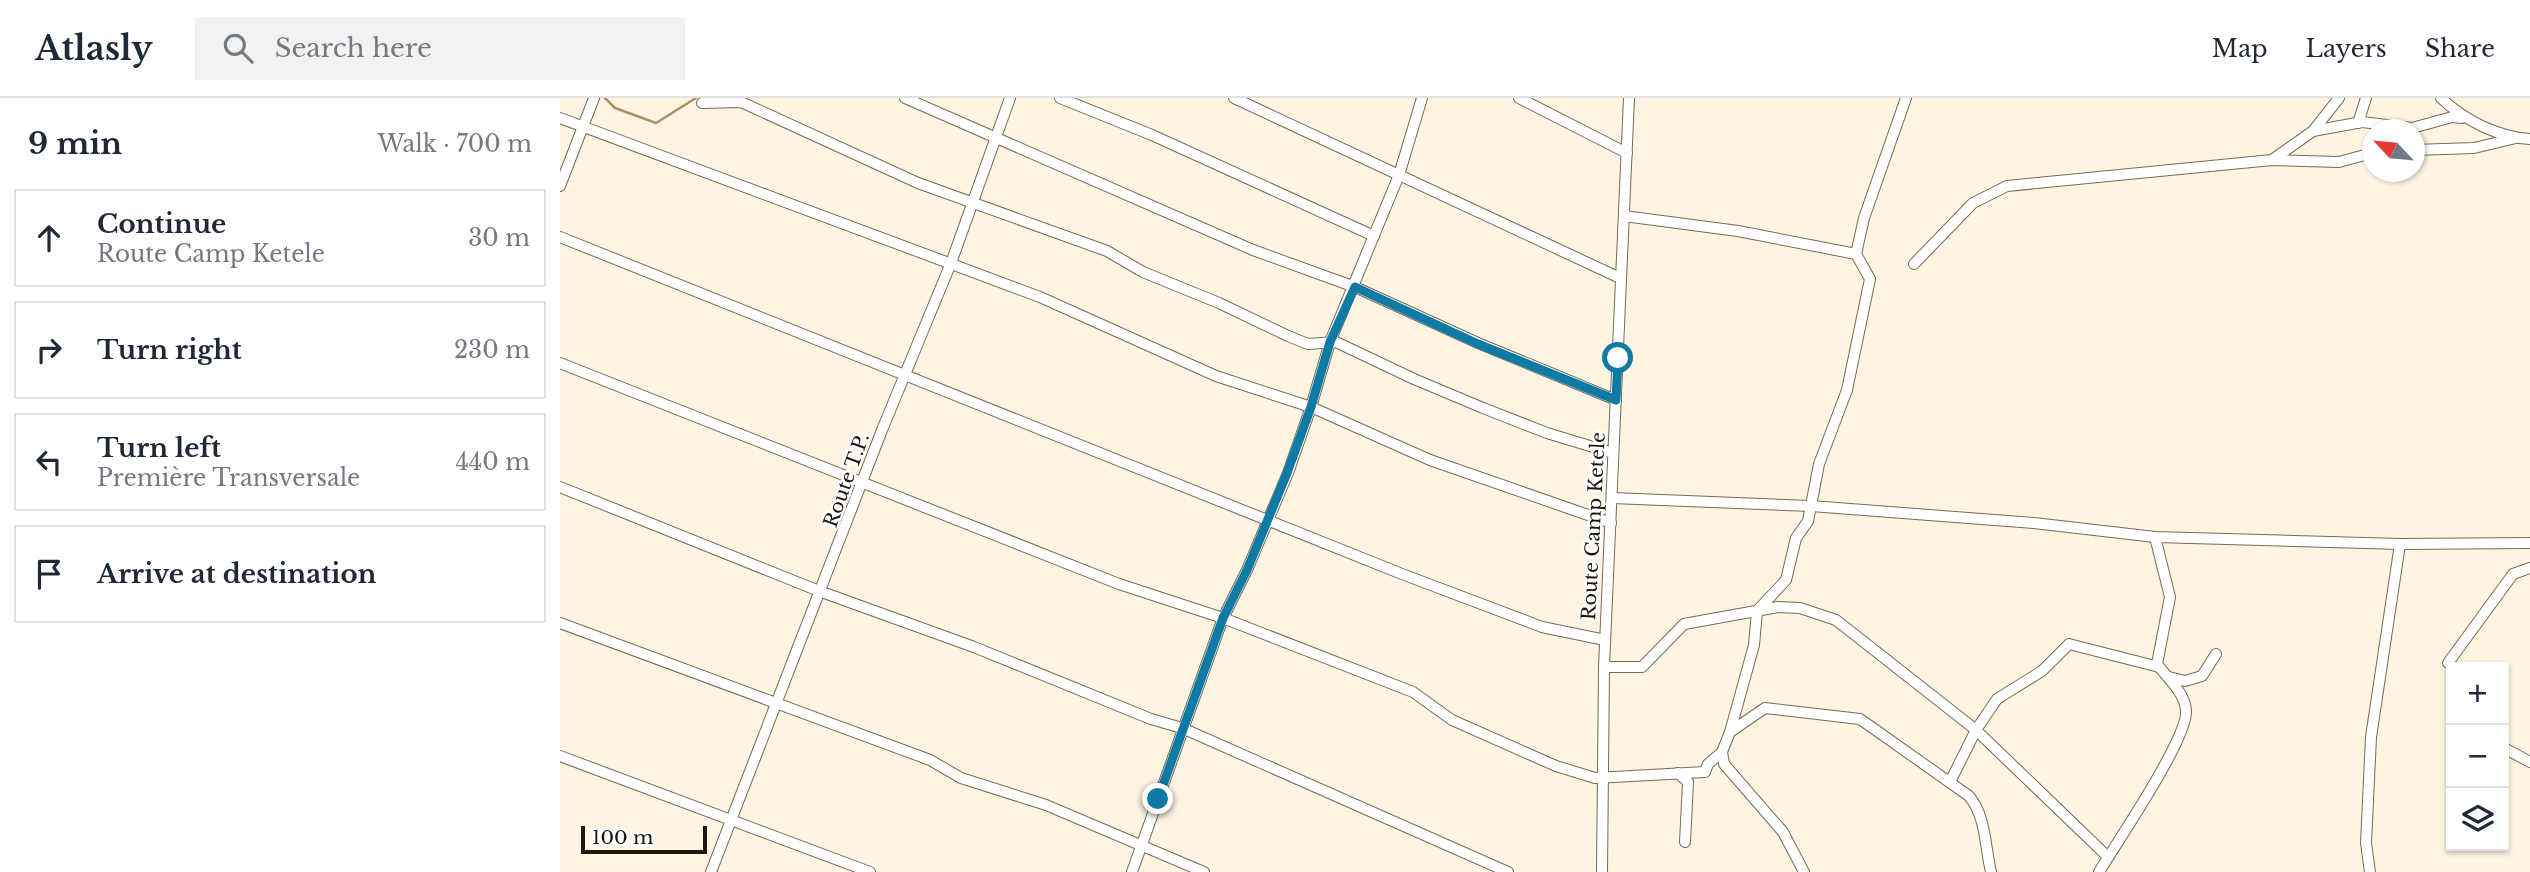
<!DOCTYPE html>
<meta charset="utf-8">
<style>
:root{--surface:#fff;--page:#f2f2f3;--text:#1f2937;--muted:#747a83;--line:#e0e1e3}
body{margin:0;font-family:"Libre Baskerville",serif;background:var(--page);color:var(--text)}
.controls{position:absolute;right:21px;bottom:21px;display:grid;overflow:hidden;border-radius:0px;box-shadow:0 2px 5px #0004}
.controls button{width:63px;height:63px;display:grid;place-items:center;padding:0;border:0;border-bottom:2px solid var(--line);background:var(--surface);color:var(--text);font:35px sans-serif}
.compass{position:absolute;left:1802px;top:21px;width:63px;height:63px;border-radius:50%;background:var(--surface);box-shadow:0 2px 5px #0004;rotate:296deg}
.scale{position:absolute;left:21px;bottom:18px;width:126px;box-sizing:border-box;padding-left:7px;border:4px solid #1b170f;border-top:0;font-size:19px;line-height:24px;white-space:nowrap;color:#1b170f;-webkit-text-stroke:5px #fff;paint-order:stroke}
.stop{position:absolute;width:21px;height:21px;margin:-16px;border:5px solid #0f7ba5;border-radius:50%;background:#fff}
.stop.end{background:#0f7ba5;border-color:#fff;box-shadow:0 2px 7px #0008}
.list{margin:0;padding:0;list-style:none}
h2{display:flex;justify-content:space-between;align-items:center;height:91px;margin:0;padding:0 28px;font-size:30px}
h2 small{font-size:23px;font-weight:400;color:var(--muted)}
.list li{display:grid;grid-template-columns:46px 1fr auto;gap:21px;align-items:center;box-sizing:border-box;height:98px;margin:0 14px 14px;padding:0 14px;border:2px solid var(--line);border-radius:0px}
.list b{display:block;font-size:26px;white-space:nowrap}
.list p{margin:0;font-size:23px;white-space:nowrap;color:var(--muted)}
.list em{font-size:23px;font-style:normal;color:var(--muted)}
.icon{flex:none;width:38px;height:38px;fill:none;stroke:currentColor;stroke-width:2;stroke-linecap:round;stroke-linejoin:round}
.map{position:relative;flex:none;width:1970px;height:774px;overflow:hidden}
header{display:flex;align-items:center;gap:42px;box-sizing:border-box;height:98px;padding:0 35px;background:var(--surface);border-bottom:2px solid var(--line)}
header strong{font-size:33px}
nav{display:flex;gap:38px;margin-inline-start:auto;font-size:24px}
.search{width:490px;height:63px;background:var(--page);display:flex;align-items:center;gap:18px;box-sizing:border-box;padding:0 24px;border-radius:0px;color:var(--muted);font-size:26px}
main{display:flex}
aside{flex:1;background:var(--surface)}
.map>svg:first-child{display:block}
.lines{fill:none;stroke-linecap:round;stroke-linejoin:round}
.stream{stroke:#aa9265;stroke-width:2.5}
.minor-casing{stroke:#766b57;stroke-width:12}
.minor{stroke:#fff;stroke-width:10}
.route{stroke:#0f7ba5;stroke-width:9}
.labels{text-anchor:middle;stroke-width:5;stroke-linejoin:round;paint-order:stroke}
.street-label{font-size:19px;fill:#1b170f;stroke:#fff}
</style>
<header>
<strong>Atlasly</strong>
<div class="search"><svg class="icon" aria-label="search" viewBox="0 0 24 24"><circle cx="10" cy="10" r="6"/><path d="M15 15l6 6"/></svg>Search here</div>
<nav><a>Map</a><a>Layers</a><a>Share</a></nav>
</header>
<main>
<aside>
<h2>9 min<small>Walk · 700 m</small></h2>
<ul class="list">
<li><svg class="icon" aria-label="ahead" viewBox="0 0 24 24"><path d="M12 20V5M6 11l6-6 6 6"/></svg><div><b>Continue</b><p>Route Camp Ketele</p></div><em>30 m</em></li>
<li><svg class="icon" aria-label="right" viewBox="0 0 24 24"><path d="M7 20v-9h11M14 6l5 5-5 5"/></svg><div><b>Turn right</b></div><em>230 m</em></li>
<li><svg class="icon" aria-label="left" viewBox="0 0 24 24"><path d="M17 20v-9H6M10 6l-5 5 5 5"/></svg><div><b>Turn left</b><p>Première Transversale</p></div><em>440 m</em></li>
<li><svg class="icon" aria-label="arrive" viewBox="0 0 24 24"><path d="M6 21V4h12l-3 4 3 4H6"/></svg><div><b>Arrive at destination</b></div></li>
</ul>
</aside>
<div class="map">
<svg width="1970" height="774" viewBox="0 0 1970 774">
<rect width="100%" height="100%" fill="#fef4e2"/>
<g class="lines">
<polyline class="stream" points="45,0 55,10 96,25 136,0"/>
<defs>
<g id="minor">
<polyline points="345,0 693,152 795,189 918,245 1056,302"/>
<polyline points="500,0 592,37 814,138"/>
<polyline points="674,0 1060,180"/>
<polyline points="959,0 1067,55"/>
<path d="M1881,0C1904,22 1937,39 1970,41"/>
<polyline points="142,5 181,4 358,85 547,153 583,174 659,205 728,238 748,246 776,244 854,281 923,310 987,335 1053,355"/>
<polyline points="0,20 480,199 656,278 751,309 870,362 1051,425"/>
<polyline points="1798,25 1806,0"/>
<polyline points="1753,33 1802,24 1852,30 1892,19 1902,20"/>
<polyline points="1854,52 1914,50 1956,40"/>
<polyline points="1712,62 1753,33 1779,0"/>
<polyline points="0,88 34,0"/>
<polyline points="1064,118 1178,133 1296,156"/>
<polyline points="0,139 842,476 982,529 1045,542"/>
<polyline points="1354,166 1413,105 1447,88 1712,62 1779,64 1812,55"/>
<path d="M0,265L559,486L663,520L853,594L892,622L996,668L1035,680L1145,674L1148,666L1162,654L1170,634L1205,610L1300,621L1409,698C1426,718 1425,749 1431,774"/>
<polyline points="0,389 259,493 414,549 591,621 622,630 948,774"/>
<polyline points="1052,400 1251,408 1474,425 1595,439 1840,446 1970,445"/>
<polyline points="0,525 370,662 401,680 486,707 644,774"/>
<polyline points="1888,565 1953,476 1970,470"/>
<polyline points="1044,569 1082,569 1124,526 1218,509 1240,510 1276,522 1416,632 1548,759"/>
<polyline points="1609,579 1625,583 1642,578 1656,556"/>
<polyline points="1170,634 1194,547 1197,513 1226,482 1236,440 1248,423 1259,366 1287,292 1310,181 1296,156 1304,120 1346,0"/>
<polyline points="1944,650 1970,664"/>
<polyline points="1162,654 1164,666 1223,734 1244,774"/>
<polyline points="0,658 310,774"/>
<polyline points="1118,675 1128,684 1125,744"/>
<polyline points="1391,682 1416,632 1437,601 1482,573 1509,546 1599,569"/>
<polyline points="151,774 322,332 391,165 450,0"/>
<polyline points="572,774 663,520 687,472 728,375 751,309 770,244 839,77 862,0"/>
<polyline points="1042,774 1044,569 1069,0"/>
<path d="M1539,774C1557,744 1629,639 1626,612C1624,593 1607,580 1597,566L1610,499L1595,439"/>
<polyline points="1810,774 1806,745 1811,639 1840,446"/>
</g>
</defs>
<use href="#minor" class="minor-casing"/>
<use href="#minor" class="minor"/>
</g>
<g class="lines">
<polyline class="route" points="598,701 663,520 687,472 727,375 751,309 770,244 795,189 918,246 1056,302 1058,260"/>
</g>
<g class="labels">
<g class="street-label">
<text transform="translate(286 382) rotate(-70)" y="7">Route T.P.</text>
<text transform="translate(1033 428) rotate(-87)" y="7">Route Camp Ketele</text>
</g>
</g>
</svg>
<div class="controls">
<button>+</button>
<button>−</button>
<button><svg class="icon" aria-label="layers" viewBox="0 0 24 24"><path d="M12 4l9 5-9 5-9-5zM3 14l9 5 9-5"/></svg></button>
</div>
<svg class="compass" viewBox="-18 -18 36 36"><path d="M0-13l5 13h-10z" fill="#e53935"/><path d="M0 13l5-13h-10z" fill="#747a83"/></svg>
<div class="scale">100 m</div>
<div class="stop" style="left:1058px;top:260px"></div>
<div class="stop end" style="left:598px;top:701px"></div>
</div>
</main>
